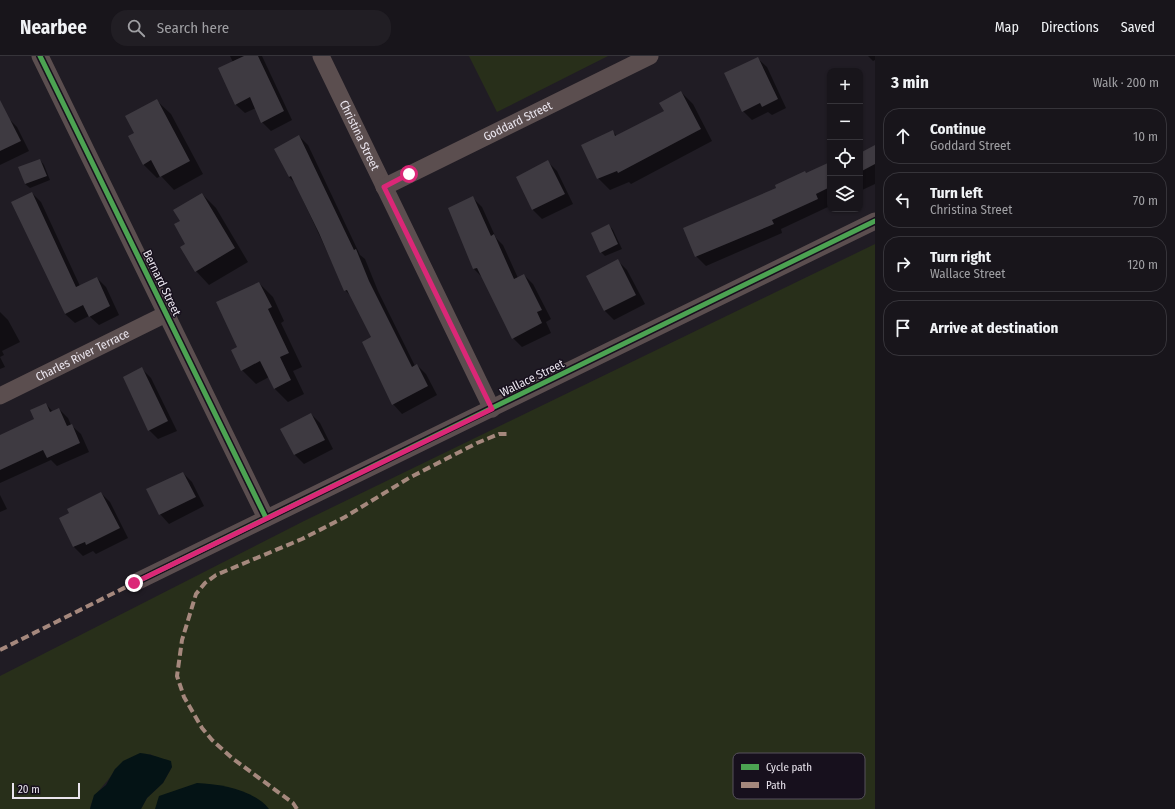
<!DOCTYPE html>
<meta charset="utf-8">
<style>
:root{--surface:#18151b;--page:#211e24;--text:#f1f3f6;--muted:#9f9fa3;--line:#36343a}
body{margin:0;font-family:"Fira Sans Condensed",sans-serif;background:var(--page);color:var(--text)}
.controls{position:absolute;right:12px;top:12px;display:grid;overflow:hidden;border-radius:8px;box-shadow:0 1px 3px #0004}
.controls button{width:36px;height:36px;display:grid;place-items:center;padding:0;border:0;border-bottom:1px solid var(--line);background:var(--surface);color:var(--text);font:20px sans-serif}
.scale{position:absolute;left:12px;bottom:10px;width:68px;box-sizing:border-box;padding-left:4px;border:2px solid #eae5ee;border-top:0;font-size:11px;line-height:14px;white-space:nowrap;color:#eae5ee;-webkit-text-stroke:3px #17101d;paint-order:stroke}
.stop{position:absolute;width:12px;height:12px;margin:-9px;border:3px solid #db2777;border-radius:50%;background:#fff}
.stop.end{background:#db2777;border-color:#fff;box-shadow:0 1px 4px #0008}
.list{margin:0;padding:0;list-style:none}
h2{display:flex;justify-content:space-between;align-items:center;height:52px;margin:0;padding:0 16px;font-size:17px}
h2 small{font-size:13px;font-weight:400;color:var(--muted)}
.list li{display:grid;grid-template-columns:26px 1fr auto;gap:12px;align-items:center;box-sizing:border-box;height:56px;margin:0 8px 8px;padding:0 8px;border:1px solid var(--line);border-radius:16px}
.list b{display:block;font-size:15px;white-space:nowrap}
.list p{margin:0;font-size:13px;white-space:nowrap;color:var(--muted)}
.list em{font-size:13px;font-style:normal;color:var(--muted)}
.icon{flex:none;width:22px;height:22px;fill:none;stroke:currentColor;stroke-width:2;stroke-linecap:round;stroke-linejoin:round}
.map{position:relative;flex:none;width:875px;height:753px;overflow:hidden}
header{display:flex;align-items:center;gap:24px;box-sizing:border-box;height:56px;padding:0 20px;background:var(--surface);border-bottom:1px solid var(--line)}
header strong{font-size:19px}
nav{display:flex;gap:22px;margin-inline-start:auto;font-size:14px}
.search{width:280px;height:36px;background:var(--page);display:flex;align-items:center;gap:10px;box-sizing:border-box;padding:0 14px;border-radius:16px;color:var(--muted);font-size:15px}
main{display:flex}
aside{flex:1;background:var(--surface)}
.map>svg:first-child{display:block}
.green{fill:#282f1a}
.water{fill:#041315}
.shadow{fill:#0007}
.building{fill:#3e3a41}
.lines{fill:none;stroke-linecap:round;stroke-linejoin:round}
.minor{stroke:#5b4e4f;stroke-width:17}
.quiet{stroke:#a5887d;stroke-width:4;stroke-dasharray:8 4;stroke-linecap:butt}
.cycleway-casing{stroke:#17101d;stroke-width:8}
.cycleway{stroke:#4ca352;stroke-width:5}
.route{stroke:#db2777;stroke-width:5}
.labels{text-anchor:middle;stroke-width:3;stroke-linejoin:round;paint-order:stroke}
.street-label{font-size:12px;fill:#eae5ee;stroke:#17101d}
.key{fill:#17101d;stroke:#56505c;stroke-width:1}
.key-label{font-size:11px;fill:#eae5ee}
</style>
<header>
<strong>Nearbee</strong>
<div class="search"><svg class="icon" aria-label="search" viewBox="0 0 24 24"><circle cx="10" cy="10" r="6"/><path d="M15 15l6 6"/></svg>Search here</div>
<nav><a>Map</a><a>Directions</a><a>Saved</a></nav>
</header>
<main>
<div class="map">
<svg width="875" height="753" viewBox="0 0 875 753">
<rect width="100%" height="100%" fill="#201c24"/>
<g class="green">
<polygon points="469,0 608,0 497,56"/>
<path d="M875,188V753H141L147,742L163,727L172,711L166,704L159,703L150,698L115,713C108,728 93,736 90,753H0V620L304,465Z"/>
</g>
<g class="water">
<path d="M140,697C151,698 161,702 171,705L172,711L163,727L147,742L141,753H90L94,739L106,729L115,713L123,705Z"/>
<path d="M197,727C221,728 254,734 269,753H155L159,740Z"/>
</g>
<g class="shadow">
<polygon points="230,0 262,0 292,64 271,75 262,66 256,52 245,57 235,48 233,6"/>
<polygon points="868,0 875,0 875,4 873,5"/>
<polygon points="757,2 767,11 786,52 772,59 768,56 752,64 743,55"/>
<polygon points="681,36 693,48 712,85 631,128 629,126 610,134 598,122 612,75 617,80 665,55"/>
<polygon points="157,45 171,58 203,118 174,134 161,120 157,122 143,108 135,77"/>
<polygon points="8,62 17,71 29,95 0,109 0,66"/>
<polygon points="299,80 308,89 360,199 365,203 378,235 415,310 417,309 426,318 437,339 402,358 393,348 372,282 351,240 345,234 295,127 289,121"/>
<polygon points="875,91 875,128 860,135 860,98"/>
<polygon points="40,104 44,109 50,124 30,132 25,128"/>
<polygon points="548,106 557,115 573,148 542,163 533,154 517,121"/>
<polygon points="830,107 830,150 781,173 782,177 706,210 696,200 778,132"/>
<polygon points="32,137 41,146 80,230 97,222 106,231 119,259 99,269 89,260 75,267 65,258"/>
<polygon points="202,138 216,152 248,206 209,229 196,215 181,165"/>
<polygon points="473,142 482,151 496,182 503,189 518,222 524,219 533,228 551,263 546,266 551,277 522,291 513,282 483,222 474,213 449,152"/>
<polygon points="609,169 613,174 622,193 605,200 601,196"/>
<polygon points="618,205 627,214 645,248 614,264 604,254"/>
<polygon points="259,227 273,241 284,265 281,267 302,311 293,315 304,338 288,346 274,332 269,321 256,328 242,314 238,291"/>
<polygon points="0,256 8,264 20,286 2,295 4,299 0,301 5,311 0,313"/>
<polygon points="142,313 151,322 177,375 158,383 149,374"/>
<polygon points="46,348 53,356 59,353 68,362 71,369 81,378 89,396 57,410 51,404 0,427 0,381 36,363"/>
<polygon points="311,358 320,367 333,393 304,408 295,399 281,373"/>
<polygon points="183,417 192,426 204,450 169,468 160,458"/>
<polygon points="101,437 110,446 128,482 96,498 93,495 83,500 74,491 60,463"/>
<polygon points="0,439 7,453 0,456"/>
</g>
<g class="building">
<polygon points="244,0 258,0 284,55 261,67 250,41 235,49 218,12"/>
<polygon points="758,1 778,43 762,51 760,47 742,56 724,17"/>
<polygon points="681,35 701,73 618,117 617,115 597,123 581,89 613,74 615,80 664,55 659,47"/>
<polygon points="157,43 190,105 160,121 151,104 143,109 128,80 134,77 125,60"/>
<polygon points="0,44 21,85 0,95"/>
<polygon points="299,79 354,194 356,193 369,225 412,311 417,308 428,330 392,349 362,286 371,281 347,234 344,235 319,177 291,120 289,121 274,93"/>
<polygon points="875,89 875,108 860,116 860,97"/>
<polygon points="40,103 47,120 25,128 18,111"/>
<polygon points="548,104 565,138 532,154 516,121"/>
<polygon points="830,106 830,131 816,138 818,143 772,164 774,168 695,201 683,172 776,132 775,129 805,115 806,117"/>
<polygon points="32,136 76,231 97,221 110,250 89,261 83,249 65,258 11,146"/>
<polygon points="202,137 235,192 195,216 180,191 185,188 174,168 180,165 173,154"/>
<polygon points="473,140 491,180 494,178 514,223 524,218 542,254 537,256 542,267 512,283 477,212 473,213 448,152"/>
<polygon points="609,168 618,188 600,197 591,177"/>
<polygon points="618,203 636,239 604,255 586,220"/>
<polygon points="259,226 272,251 268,253 289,297 280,301 291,324 274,333 260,305 241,315 231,294 237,291 216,246"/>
<polygon points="142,311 168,365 148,375 123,321"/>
<polygon points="46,347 50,356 59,352 67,370 72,368 80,387 47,402 43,394 0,414 0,379 34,363 30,354"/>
<polygon points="311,357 325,384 294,399 280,373"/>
<polygon points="183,416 196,441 159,459 146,433"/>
<polygon points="101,436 120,472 86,489 85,486 73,491 59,462 69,457 67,453"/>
</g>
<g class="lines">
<g class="minor">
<polyline points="40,0 266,462"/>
<path id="s1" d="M321,0L492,353"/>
<path id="s2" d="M384,131L650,0"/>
<path id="s3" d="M0,340L166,258"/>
<polyline points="134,527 875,165"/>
</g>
<g class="quiet">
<polyline points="0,594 134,527"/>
<polyline points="297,753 293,747 232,702 212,684 202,672 184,641 177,620 182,584 196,538 205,527 216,519 302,483 345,461 409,422 477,387 499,378 509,378"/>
</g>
<defs>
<g id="cycleway">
<polyline points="40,0 266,462"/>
<polyline points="134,527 875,165"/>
</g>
</defs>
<use href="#cycleway" class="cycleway-casing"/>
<use href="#cycleway" class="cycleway"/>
</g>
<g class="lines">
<polyline class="route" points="134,527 492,353 384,131 409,118"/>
</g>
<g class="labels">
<g class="street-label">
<text dy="4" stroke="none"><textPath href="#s2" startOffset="149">Goddard Street</textPath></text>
<text dy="4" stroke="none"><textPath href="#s1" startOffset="88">Christina Street</textPath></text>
<text transform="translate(162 227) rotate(64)" y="4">Bernard Street</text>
<text dy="4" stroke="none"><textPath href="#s3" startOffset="92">Charles River Terrace</textPath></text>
<text transform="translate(532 322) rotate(-26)" y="4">Wallace Street</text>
</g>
</g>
<rect x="733" y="697" width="132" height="46" rx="6" class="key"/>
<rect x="741" y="708" width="18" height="6" fill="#4ca352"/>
<rect x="741" y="726" width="18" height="6" fill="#a5887d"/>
<g class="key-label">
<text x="766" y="715">Cycle path</text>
<text x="766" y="733">Path</text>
</g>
</svg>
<div class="controls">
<button>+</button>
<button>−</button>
<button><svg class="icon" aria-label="locate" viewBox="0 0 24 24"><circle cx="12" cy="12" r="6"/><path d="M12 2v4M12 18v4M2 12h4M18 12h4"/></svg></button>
<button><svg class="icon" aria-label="layers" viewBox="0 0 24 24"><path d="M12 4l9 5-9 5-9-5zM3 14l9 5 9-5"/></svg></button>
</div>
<div class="scale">20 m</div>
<div class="stop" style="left:409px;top:118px"></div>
<div class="stop end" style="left:134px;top:527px"></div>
</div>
<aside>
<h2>3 min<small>Walk · 200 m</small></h2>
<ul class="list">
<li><svg class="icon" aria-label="ahead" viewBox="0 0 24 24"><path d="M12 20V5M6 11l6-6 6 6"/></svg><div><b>Continue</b><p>Goddard Street</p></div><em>10 m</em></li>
<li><svg class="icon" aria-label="left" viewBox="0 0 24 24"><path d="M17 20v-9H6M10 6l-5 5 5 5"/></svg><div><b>Turn left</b><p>Christina Street</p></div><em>70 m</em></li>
<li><svg class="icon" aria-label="right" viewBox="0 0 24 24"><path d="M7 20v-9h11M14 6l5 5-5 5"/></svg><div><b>Turn right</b><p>Wallace Street</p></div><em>120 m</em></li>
<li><svg class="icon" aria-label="arrive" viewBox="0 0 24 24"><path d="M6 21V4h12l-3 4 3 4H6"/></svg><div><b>Arrive at destination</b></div></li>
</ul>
</aside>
</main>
